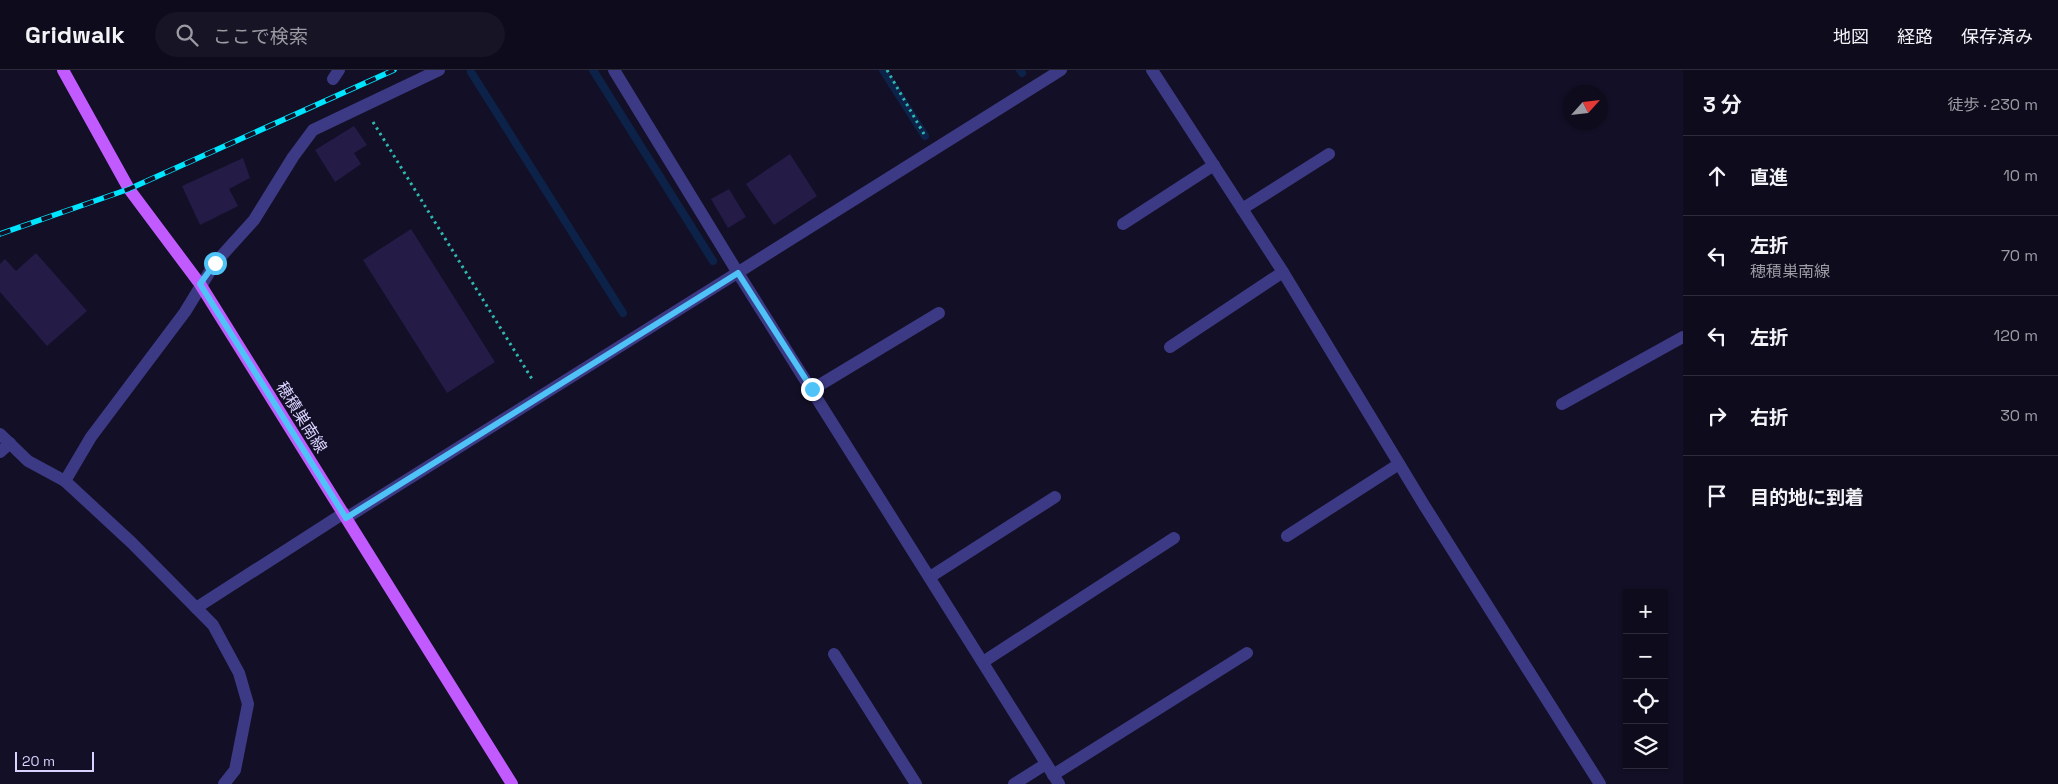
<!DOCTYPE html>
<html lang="ja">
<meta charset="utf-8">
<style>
:root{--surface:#0e0b1c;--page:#171425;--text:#f1f3f6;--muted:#9b9ba3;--line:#2e2b3b}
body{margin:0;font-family:"Space Grotesk","Noto Sans JP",sans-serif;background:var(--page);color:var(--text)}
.controls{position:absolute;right:15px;bottom:15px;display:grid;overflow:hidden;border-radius:0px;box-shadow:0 1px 4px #0004}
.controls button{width:45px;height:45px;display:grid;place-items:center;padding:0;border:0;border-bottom:1px solid var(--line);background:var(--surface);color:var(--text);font:25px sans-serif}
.compass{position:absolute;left:1563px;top:15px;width:45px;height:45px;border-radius:50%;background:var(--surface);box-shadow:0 1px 4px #0004;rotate:63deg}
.scale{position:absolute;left:15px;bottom:12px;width:79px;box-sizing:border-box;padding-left:5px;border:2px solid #d9d4ff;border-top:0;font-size:14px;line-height:18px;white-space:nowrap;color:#d9d4ff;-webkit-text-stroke:4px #130f26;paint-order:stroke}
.stop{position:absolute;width:15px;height:15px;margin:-11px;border:4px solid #4fc3f7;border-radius:50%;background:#fff}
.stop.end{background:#4fc3f7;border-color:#fff;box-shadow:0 1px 5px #0008}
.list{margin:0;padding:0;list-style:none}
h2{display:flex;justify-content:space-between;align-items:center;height:65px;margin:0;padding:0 20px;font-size:21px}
h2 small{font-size:16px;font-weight:400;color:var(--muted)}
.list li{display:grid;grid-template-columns:32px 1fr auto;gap:15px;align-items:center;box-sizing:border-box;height:80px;padding:0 20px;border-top:1px solid var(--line)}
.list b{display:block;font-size:19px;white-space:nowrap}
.list p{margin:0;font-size:16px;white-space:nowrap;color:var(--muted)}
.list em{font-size:16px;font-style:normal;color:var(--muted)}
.icon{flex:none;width:28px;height:28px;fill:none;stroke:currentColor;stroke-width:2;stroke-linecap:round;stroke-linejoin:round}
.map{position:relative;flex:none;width:1683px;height:714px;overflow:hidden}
header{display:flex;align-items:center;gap:30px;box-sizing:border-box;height:70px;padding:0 25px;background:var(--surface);border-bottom:1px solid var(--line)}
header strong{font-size:24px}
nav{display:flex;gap:28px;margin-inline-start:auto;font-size:18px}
.search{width:350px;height:45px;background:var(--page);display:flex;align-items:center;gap:12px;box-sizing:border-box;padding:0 18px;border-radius:28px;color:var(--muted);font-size:19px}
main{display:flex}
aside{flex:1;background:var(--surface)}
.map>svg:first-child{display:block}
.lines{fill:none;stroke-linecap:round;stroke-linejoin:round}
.stream{stroke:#0c2248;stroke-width:8}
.building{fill:#241b47}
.path{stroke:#2fb8b0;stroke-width:3;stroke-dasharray:2.5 4;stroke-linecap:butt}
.minor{stroke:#3d3a85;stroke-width:12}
.major{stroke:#c25bff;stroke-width:12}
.rail-casing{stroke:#00e5ff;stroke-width:5.5}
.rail{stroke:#130f26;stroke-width:4;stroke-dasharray:11;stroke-linecap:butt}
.route{stroke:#4fc3f7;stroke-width:6}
.labels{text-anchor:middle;stroke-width:4;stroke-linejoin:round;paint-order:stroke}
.street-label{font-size:16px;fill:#d9d4ff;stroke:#130f26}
</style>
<header>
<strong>Gridwalk</strong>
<div class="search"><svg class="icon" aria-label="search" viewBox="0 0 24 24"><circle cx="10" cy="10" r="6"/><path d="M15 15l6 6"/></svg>ここで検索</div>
<nav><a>地図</a><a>経路</a><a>保存済み</a></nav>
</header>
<main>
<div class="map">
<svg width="1683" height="714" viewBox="0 0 1683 714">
<rect width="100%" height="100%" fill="#130f26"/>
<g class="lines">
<g class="stream">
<polyline points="593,0 713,191"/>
<polyline points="883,0 925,66"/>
<polyline points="1020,0 1022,3"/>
<polyline points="471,2 623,243"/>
</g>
</g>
<g class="building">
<polygon points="354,56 367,75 354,83 361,94 335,112 315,80"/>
<polygon points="790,84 817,126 774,155 746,114"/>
<polygon points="243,88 250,108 229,119 238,136 200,155 182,116"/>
<polygon points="729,119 746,147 728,158 711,129"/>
<polygon points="411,159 495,292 447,323 363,190"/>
<polygon points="36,183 87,241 47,276 0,222 0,194 5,189 16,201"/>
</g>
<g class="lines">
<g class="path">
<polyline points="887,0 924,64"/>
<polyline points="373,52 532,309"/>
</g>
<g class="minor">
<polyline points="614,0 738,203 1059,714"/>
<polyline points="1152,0 1283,202 1424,435 1600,714"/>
<polyline points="333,9 339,0"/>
<polyline points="1242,139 1329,84"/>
<polyline points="1123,154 1214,95"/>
<polyline points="1170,277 1283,202"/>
<polyline points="813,319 939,243"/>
<polyline points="1562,334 1683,267"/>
<polyline points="0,364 28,391 65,411 132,473 213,555 239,603 248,634 235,700 224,714"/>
<polyline points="0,382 10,373"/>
<polyline points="65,411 91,367 185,242 215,193 254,150 293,87 313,60 439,0"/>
<polyline points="346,448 1061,0"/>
<polyline points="1287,466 1399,394"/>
<polyline points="930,507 1055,427"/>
<polyline points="196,538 344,443"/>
<polyline points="834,584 916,714"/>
<polyline points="983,592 1174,468"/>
<polyline points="1053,705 1247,583"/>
<polyline points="1014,714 1046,694"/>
</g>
<polyline class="major" points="63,0 129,119 200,214 512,714"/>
<defs>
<polyline id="rail" points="0,164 129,119 394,0"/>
</defs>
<use href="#rail" class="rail-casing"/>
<use href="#rail" class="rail"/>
</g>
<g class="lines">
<polyline class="route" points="215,193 200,214 346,448 738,203 812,319"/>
</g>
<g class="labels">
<g class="street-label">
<text transform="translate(302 347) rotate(58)" y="6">穂積巣南線</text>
</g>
</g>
</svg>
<div class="controls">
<button>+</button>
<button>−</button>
<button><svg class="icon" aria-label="locate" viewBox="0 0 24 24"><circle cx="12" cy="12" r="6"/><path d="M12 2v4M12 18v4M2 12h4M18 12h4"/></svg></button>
<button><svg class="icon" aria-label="layers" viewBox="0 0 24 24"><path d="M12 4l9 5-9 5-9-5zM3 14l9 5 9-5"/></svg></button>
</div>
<svg class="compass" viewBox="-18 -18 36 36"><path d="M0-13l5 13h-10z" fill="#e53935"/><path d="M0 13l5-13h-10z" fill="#9b9ba3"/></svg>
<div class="scale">20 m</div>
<div class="stop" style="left:215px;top:193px"></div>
<div class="stop end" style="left:812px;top:319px"></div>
</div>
<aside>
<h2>3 分<small>徒歩 · 230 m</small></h2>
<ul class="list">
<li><svg class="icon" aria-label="ahead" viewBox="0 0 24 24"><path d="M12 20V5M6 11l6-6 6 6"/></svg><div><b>直進</b></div><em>10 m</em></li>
<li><svg class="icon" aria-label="left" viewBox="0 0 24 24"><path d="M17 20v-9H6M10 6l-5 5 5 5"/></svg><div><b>左折</b><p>穂積巣南線</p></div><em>70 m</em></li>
<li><svg class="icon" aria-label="left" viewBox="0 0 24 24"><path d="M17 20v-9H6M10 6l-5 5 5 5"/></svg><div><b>左折</b></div><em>120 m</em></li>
<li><svg class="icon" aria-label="right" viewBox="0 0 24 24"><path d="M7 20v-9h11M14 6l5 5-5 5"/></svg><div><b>右折</b></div><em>30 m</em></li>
<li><svg class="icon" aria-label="arrive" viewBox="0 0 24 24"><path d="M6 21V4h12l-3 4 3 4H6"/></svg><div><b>目的地に到着</b></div></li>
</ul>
</aside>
</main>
